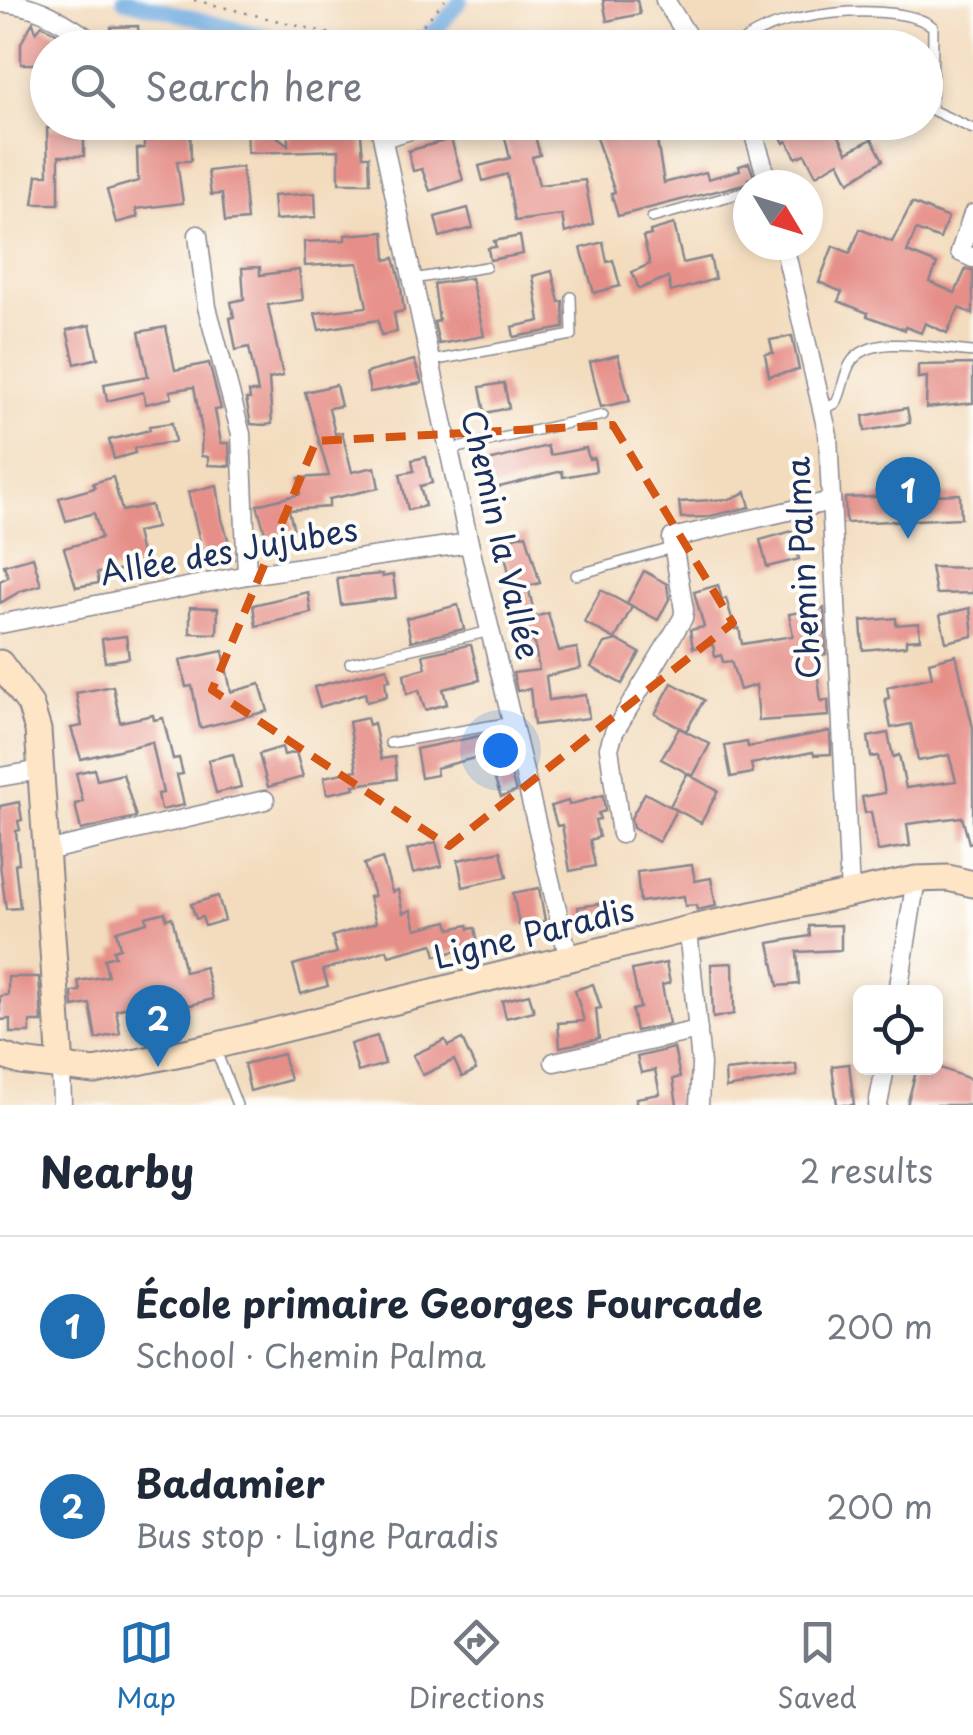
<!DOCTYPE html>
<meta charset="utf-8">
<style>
:root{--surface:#fff;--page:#f6f6f7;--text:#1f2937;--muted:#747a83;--line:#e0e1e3;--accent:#1f6fb2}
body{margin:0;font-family:"Playpen Sans",sans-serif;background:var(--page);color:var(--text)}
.controls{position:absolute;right:30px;bottom:30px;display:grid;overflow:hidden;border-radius:15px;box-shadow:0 5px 15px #0003}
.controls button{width:90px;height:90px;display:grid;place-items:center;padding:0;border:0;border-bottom:2px solid var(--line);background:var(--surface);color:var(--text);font:50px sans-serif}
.compass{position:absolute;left:733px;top:170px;width:90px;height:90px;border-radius:50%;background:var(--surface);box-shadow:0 5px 15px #0003;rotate:128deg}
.you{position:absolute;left:500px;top:750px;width:35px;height:35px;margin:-25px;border:8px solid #fff;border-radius:50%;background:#1a73e8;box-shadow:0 0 0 15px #1a73e833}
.badge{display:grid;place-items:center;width:65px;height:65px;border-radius:50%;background:var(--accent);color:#fff;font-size:32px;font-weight:700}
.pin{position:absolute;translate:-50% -82px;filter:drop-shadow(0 2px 5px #0008)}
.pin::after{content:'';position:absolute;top:52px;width:35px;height:30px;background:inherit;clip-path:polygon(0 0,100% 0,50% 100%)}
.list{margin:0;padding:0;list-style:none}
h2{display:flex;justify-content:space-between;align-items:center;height:130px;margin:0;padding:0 40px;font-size:42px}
h2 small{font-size:32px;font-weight:400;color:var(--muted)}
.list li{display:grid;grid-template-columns:65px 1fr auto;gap:30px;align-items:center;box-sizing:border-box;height:180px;padding:0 40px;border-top:2px solid var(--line)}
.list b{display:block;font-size:38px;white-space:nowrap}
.list p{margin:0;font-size:32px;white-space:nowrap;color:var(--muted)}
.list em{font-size:32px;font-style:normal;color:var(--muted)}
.icon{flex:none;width:55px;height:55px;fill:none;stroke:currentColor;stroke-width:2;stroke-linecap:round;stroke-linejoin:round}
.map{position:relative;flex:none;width:973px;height:1105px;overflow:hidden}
.search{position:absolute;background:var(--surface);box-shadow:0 5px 15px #0003;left:30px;right:30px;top:30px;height:110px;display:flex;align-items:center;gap:25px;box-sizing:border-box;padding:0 35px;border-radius:55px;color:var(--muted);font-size:38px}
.sheet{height:490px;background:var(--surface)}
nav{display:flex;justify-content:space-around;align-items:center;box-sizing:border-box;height:140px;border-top:2px solid var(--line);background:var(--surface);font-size:28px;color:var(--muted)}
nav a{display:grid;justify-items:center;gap:5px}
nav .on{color:var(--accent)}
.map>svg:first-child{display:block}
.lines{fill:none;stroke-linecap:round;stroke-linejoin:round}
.canal{stroke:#6fabe0;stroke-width:15}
.building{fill:#e68f89}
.lane-casing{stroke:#87868e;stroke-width:12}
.street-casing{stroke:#87868e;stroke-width:21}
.secondary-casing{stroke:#87868e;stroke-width:29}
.path{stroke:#87868e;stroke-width:2.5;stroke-dasharray:2.5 8;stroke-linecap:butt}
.lane{stroke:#fff;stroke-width:9}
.street{stroke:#fff;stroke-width:18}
.secondary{stroke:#fee5c5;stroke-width:25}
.marked{fill:none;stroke:#d45514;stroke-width:8;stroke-dasharray:20 12;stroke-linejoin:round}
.labels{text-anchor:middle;stroke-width:8;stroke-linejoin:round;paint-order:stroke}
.street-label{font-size:32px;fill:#1b2f5e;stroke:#fdfcf7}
</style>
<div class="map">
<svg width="973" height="1105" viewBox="0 0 973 1105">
<rect width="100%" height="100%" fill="#fdfcf7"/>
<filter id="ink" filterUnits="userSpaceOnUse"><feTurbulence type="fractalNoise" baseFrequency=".01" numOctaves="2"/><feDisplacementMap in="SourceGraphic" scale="20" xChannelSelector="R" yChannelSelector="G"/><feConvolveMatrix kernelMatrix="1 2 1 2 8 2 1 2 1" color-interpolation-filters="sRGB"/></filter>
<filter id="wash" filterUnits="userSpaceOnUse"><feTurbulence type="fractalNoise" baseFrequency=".0048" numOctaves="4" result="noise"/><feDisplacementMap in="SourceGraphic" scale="40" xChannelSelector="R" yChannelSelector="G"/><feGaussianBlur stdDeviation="2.25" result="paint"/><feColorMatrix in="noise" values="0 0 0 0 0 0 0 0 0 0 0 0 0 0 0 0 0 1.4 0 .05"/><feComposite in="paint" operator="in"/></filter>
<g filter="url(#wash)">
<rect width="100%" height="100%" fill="#f3dcbe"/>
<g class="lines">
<g class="canal">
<polyline points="124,0 311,48"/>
<polyline points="410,48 440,26 461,0"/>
</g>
</g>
<g id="blocks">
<g class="building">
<polygon points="603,0 637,0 640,14 607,21"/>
<polygon points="33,22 36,32 42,25 61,36 55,48 48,48 48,64 21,64 21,43"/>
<polygon points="138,26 139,44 112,46 111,27"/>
<polygon points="144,122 190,122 191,161 177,161 183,203 136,209 138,217 116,223 107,190 138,181 137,149 144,148"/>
<polygon points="501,122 538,122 541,134 535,136 540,155 532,157 539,185 585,180 593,224 565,233 562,215 515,221 507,174 483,181 479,166 510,158"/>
<polygon points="633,122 659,122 662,133 656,135 664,183 706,172 708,179 740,170 739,166 749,163 754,177 748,179 748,183 618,216 611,193 615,192 593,129"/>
<polygon points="784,122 798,122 804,134 832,122 847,152 872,139 883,160 849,182 839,162 816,175 805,154 796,158 787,141 784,143 776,127"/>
<polygon points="360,125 363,156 369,156 370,183 339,183 339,150 248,153 247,133 270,131 288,145 288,126"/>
<polygon points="84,127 84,156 59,156 59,204 33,204 37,175 48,175 47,128"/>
<polygon points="451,139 463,180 430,191 422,169 413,171 408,151"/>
<polygon points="242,167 247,220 225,222 222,194 211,195 208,171"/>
<polygon points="315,193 316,217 275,220 273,196"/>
<polygon points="912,203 948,218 940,239 916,230 907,252 937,264 930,282 955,293 966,269 973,270 973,314 959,308 947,333 925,323 921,333 906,327 905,330 867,316 868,313 838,301 842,292 819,282 833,246 850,253 860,229 892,242"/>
<polygon points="468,208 473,228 440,237 435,217"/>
<polygon points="674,224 683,263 710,257 715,279 671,292 668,277 639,289 632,272 650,264 643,237 651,235 650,231"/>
<polygon points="384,232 386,260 394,258 400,280 404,311 394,313 397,332 381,335 378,320 319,330 315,313 367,307 358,263 305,266 304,242 345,240 345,235"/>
<polygon points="520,236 523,254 490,260 488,248 496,247 494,241"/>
<polygon points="603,242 607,262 613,260 620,286 594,293 581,248"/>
<polygon points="260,267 260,275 299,270 303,300 268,305 283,376 269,379 272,424 264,425 251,424 246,399 250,399 249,392 258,392 249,347 236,350 230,318 234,317 231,302 244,299 242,268"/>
<polygon points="552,271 559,302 563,301 564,328 514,337 512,327 540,321 533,276"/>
<polygon points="471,278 484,336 439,344 434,322 439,321 434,284"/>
<polygon points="90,325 98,358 75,364 67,330"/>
<polygon points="166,327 175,370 209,363 221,409 215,410 221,443 229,443 230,466 208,465 208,457 201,456 202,431 194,387 170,391 172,398 146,404 143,392 107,401 104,384 148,376 139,332"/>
<polygon points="792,336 799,370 769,376 765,354 773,353 770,340"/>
<polygon points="618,355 630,401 601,407 590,362"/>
<polygon points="414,360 422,383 370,392 366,373"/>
<polygon points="973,364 973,403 926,408 927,377 918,378 918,365"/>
<polygon points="504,383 509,408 485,413 480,387"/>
<polygon points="336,385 341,406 329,408 335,434 342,432 352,472 375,467 379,488 329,499 329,507 289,510 294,531 267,539 257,505 300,494 299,478 329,476 305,392"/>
<polygon points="907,408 910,423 865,431 863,416"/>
<polygon points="172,423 175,442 134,448 135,453 114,459 109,440 150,430 149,426"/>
<polygon points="547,446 550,455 586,448 589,459 594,458 596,471 563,477 562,471 484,491 477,464"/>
<polygon points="426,457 432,483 420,486 425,506 408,510 400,474 414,471 412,460"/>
<polygon points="113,477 122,511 151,505 156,528 136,532 144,567 97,573 99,583 76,587 64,548 101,538 94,513 66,521 59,498 95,488 93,483"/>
<polygon points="217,485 222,519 234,559 206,567 188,492"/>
<polygon points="746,492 750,507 706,517 681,518 679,502 730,499"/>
<polygon points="960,494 961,518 846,523 845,498"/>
<polygon points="792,531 799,559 767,567 760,540"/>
<polygon points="526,534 540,583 528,586 535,617 548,613 559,651 577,648 581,668 546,676 549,700 586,695 589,718 534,725 530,689 517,691 513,673 539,670 534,641 521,645 510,615 505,595 513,593 502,540"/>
<polygon points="33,557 41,585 21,591 0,603 0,581 8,577 4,565"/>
<polygon points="931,567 973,568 973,593 936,594"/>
<polygon points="644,571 667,584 669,599 658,620 627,603"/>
<polygon points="382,574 382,577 393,575 396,598 341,605 337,578"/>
<polygon points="718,585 722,600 726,598 735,629 739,628 742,644 793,636 789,614 824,608 826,654 815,655 821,701 828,700 829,716 759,721 756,685 740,690 731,661 723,662 721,655 715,657 713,645 693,648 690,630 704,627 694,592"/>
<polygon points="601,590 632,607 615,639 584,622"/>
<polygon points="308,592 311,613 256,626 253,605"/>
<polygon points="458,605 464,629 411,641 406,618"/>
<polygon points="190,607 218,608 217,634 190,633"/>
<polygon points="970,608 973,636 946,642 940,615"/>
<polygon points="896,618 896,625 919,623 920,639 906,640 906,646 863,650 861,621"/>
<polygon points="126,636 129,658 105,662 102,639"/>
<polygon points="617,640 640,653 622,684 591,667 605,643"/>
<polygon points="468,645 471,645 480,680 443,689 447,704 425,710 419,690 407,694 404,674 426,668 423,655"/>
<polygon points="223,651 231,692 260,684 268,711 200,728 192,686 186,687 180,660"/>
<polygon points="956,655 973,728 973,842 969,843 962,817 907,824 910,846 878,851 871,812 865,813 862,797 885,793 878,756 871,757 868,737 888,733 893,757 899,755 906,788 956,781 949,755 918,761 911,724 891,728 885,699 889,698 887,687 932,677 929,662"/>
<polygon points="387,668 390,680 385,681 387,696 367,702 365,693 320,707 314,687"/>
<polygon points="672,683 704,700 686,731 655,714"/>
<polygon points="113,686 120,722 153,715 154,720 163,718 173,759 179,758 183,774 177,775 184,805 161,810 158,794 163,793 152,742 81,759 71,728 82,726 76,693"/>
<polygon points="367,718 369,725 374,723 381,759 395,757 397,779 354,785 355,788 327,794 324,777 357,770 349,722"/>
<polygon points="679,728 710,744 693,776 661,759"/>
<polygon points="830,731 831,754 814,755 813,752 751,764 753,773 731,777 725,746 747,742 748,747"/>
<polygon points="499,732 516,792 501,797 486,755 436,768 437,775 421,778 416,749"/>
<polygon points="282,747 284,755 296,752 303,777 268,787 259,754"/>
<polygon points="233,754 241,787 216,793 208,760"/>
<polygon points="94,769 97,780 123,774 136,817 81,830 75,804 83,802 76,773"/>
<polygon points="687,774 718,791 701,823 670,806"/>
<polygon points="645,793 676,810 659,842 633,828 631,818"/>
<polygon points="603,795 605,811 598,813 600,819 595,820 599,837 590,840 595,866 570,871 562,825 557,826 551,806 568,801 569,805"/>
<polygon points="19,802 22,820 18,821 20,830 16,831 19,863 15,864 20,908 6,909 0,865 0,806"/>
<polygon points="436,842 442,866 413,873 407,850"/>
<polygon points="501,851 507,877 463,887 458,860"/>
<polygon points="382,858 392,892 398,890 403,913 411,910 416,929 448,921 450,929 468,925 469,929 475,928 480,954 463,958 461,950 436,956 433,944 389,956 387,950 323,970 328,986 301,994 293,965 337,953 332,936 376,923 369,897 374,896 364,864"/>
<polygon points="692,865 695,881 711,878 716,906 697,910 696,905 685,906 684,896 640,902 637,872"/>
<polygon points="539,888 545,921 519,925 513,893"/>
<polygon points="218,896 225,920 205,926 202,917 196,919 191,904"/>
<polygon points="611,902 614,922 581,926 578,907"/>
<polygon points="165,912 166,919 172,917 185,972 205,967 213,999 179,1008 183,1023 165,1027 158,999 116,1010 120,1033 96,1039 90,1004 73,1007 72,992 80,991 78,981 108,976 104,959 115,956 113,950 120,948 116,931 147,922 146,917"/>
<polygon points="841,925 841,950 797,952 799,984 778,986 769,943 810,936 809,926"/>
<polygon points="666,963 670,983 662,985 669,1024 636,1031 632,1010 640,1008 632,970"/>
<polygon points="733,963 734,1014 713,1018 711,964"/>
<polygon points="8,977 39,977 42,1022 30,1022 30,1033 10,1033 10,1019 0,1020 0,996 8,995"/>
<polygon points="593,984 601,1008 596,1009 599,1039 560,1047 558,1023 584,1021 575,990"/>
<polygon points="529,994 534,1011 506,1018 502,1001"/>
<polygon points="377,1036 385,1064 358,1072 350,1044"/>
<polygon points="462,1039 476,1070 462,1077 454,1060 423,1075 413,1055 445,1040 448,1046"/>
<polygon points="674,1048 680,1077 673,1079 677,1105 636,1105 636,1098 660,1094 655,1070 641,1073 637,1057"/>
<polygon points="283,1054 290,1080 250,1091 244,1064"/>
<polygon points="796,1064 797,1076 726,1088 725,1071"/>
<polygon points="849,1064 854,1105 837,1105 832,1066"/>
<polygon points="917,1068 941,1068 973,1080 973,1105 907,1105"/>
</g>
</g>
</g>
<g filter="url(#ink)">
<use href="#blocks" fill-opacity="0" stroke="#87868e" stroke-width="2.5"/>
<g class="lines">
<defs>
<g id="lane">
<path d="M736,48C769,10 901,0 933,27L932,110L973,129"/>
<polyline points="652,218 748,191"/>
<polyline points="413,279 486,267"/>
<polyline points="431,361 572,335 571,297"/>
<path d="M823,410L836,403C843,391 843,376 850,364C870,330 939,350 973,352"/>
<polyline points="449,450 603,415"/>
<polyline points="576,575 672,548"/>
<polyline points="350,663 491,631"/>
<polyline points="390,743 512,722"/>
<polyline points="215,1048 237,1105"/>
</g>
<g id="street">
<polyline points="665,0 695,48"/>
<path d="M0,3C37,3 61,21 91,40L96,48"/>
<polyline points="379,122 469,543 569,959"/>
<polyline points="750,122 769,185"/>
<polyline points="383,138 438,122"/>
<polyline points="973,214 960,252 973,258"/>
<polyline points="198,235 207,307 241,434 247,575"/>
<polyline points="784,245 828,435 850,894"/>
<polyline points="0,624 247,575 469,543"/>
<polyline points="0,777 41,770"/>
<polyline points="621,834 609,748 614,732 683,618 684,610 672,538 831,501"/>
<polyline points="46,851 265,800"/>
<polyline points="688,929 701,1064 699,1105"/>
<polyline points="898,992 916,879"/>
<polyline points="554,1062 698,1030"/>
<polyline points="61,1068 62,1105"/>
<polyline points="878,1105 885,1068"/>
</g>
<g id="secondary">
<polyline points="0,663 30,704 38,730 61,1068"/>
<polyline points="0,1055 21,1062 95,1071 214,1046 688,929 916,879 948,878 973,884"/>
</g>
</defs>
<use href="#lane" class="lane-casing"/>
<use href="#street" class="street-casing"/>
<use href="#secondary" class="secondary-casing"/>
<polyline class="path" points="194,0 384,47 404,32 422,26 445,0"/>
<use href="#lane" class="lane"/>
<use href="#street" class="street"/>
<use href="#secondary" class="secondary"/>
</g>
</g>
<path class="marked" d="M613,425L733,623L449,846L212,690L316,441Z"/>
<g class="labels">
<g class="street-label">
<text transform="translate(500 535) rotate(77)" y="11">Chemin la Vallée</text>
<text transform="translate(229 552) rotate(-10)" y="11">Allée des Jujubes</text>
<text transform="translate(804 568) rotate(-93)" y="11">Chemin Palma</text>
<text transform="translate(534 934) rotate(-14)" y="11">Ligne Paradis</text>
</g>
</g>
</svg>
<div class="controls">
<button><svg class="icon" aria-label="locate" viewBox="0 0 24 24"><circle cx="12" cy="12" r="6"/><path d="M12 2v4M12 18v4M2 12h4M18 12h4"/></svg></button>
</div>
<svg class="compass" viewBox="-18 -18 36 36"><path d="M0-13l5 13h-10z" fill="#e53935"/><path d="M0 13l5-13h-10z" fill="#747a83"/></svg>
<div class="you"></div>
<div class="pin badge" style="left:908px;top:539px">1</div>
<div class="pin badge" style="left:158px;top:1067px">2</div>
<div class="search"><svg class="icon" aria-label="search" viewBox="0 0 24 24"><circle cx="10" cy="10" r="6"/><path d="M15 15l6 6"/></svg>Search here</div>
</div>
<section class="sheet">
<h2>Nearby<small>2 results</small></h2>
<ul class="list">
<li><span class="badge">1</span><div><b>École primaire Georges Fourcade</b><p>School · Chemin Palma</p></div><em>200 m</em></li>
<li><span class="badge">2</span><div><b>Badamier</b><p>Bus stop · Ligne Paradis</p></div><em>200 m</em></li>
</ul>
</section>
<nav>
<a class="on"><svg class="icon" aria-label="map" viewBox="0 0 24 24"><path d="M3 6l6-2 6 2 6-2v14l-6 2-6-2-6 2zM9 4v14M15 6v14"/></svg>Map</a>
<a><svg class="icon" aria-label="directions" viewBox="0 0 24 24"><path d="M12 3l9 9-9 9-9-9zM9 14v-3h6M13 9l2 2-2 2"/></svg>Directions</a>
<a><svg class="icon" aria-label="saved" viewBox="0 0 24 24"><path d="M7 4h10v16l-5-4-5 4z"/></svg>Saved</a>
</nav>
